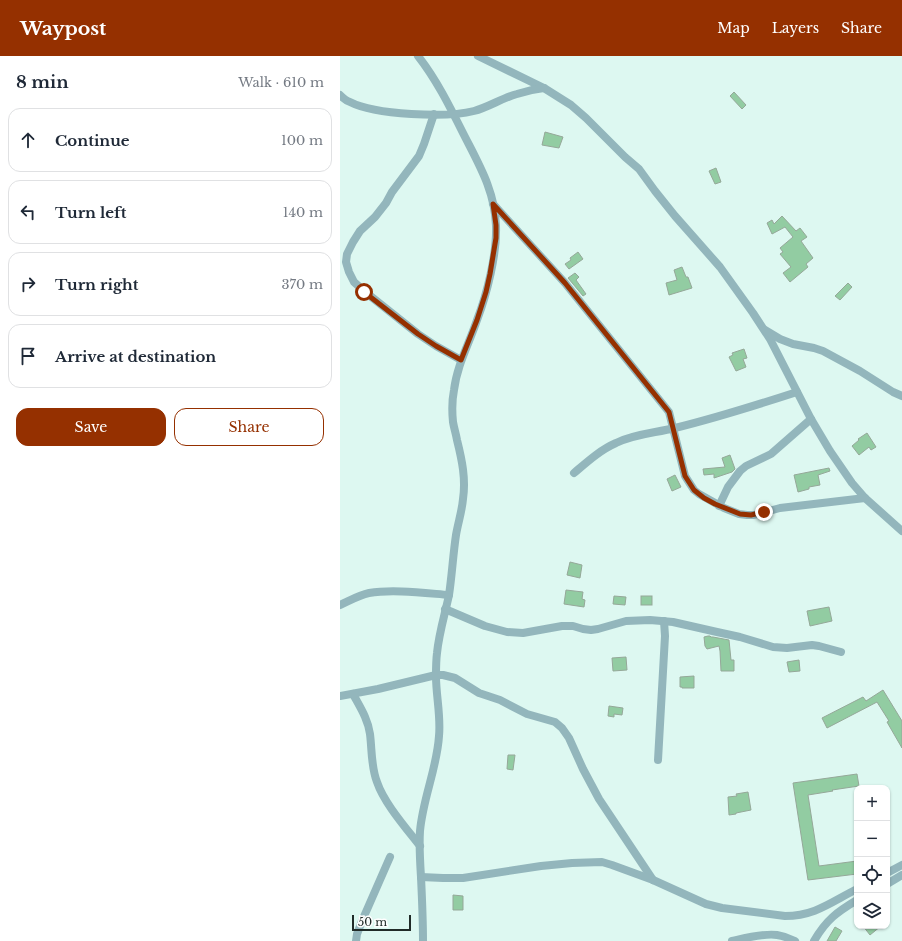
<!DOCTYPE html>
<meta charset="utf-8">
<style>
:root{--surface:#fff;--page:#f6f6f7;--text:#1f2937;--muted:#747a83;--line:#e0e1e3;--accent:#953000}
body{margin:0;font-family:"Libre Baskerville",serif;background:var(--page);color:var(--text)}
.controls{position:absolute;right:12px;bottom:12px;display:grid;overflow:hidden;border-radius:8px;box-shadow:0 1px 3px #0004}
.controls button{width:36px;height:36px;display:grid;place-items:center;padding:0;border:0;border-bottom:1px solid var(--line);background:var(--surface);color:var(--text);font:20px sans-serif}
.scale{position:absolute;left:12px;bottom:10px;width:59px;box-sizing:border-box;padding-left:4px;border:2px solid #202b28;border-top:0;font-size:11px;line-height:14px;white-space:nowrap;color:#202b28;-webkit-text-stroke:3px #fefefe;paint-order:stroke}
.stop{position:absolute;width:12px;height:12px;margin:-9px;border:3px solid #953000;border-radius:50%;background:#fff}
.stop.end{background:#953000;border-color:#fff;box-shadow:0 1px 4px #0008}
.list{margin:0;padding:0;list-style:none}
h2{display:flex;justify-content:space-between;align-items:center;height:52px;margin:0;padding:0 16px;font-size:17px}
h2 small{font-size:13px;font-weight:400;color:var(--muted)}
.list li{display:grid;grid-template-columns:26px 1fr auto;gap:12px;align-items:center;box-sizing:border-box;height:64px;margin:0 8px 8px;padding:0 8px;border:1px solid var(--line);border-radius:12px}
.list b{display:block;font-size:15px;white-space:nowrap}
.list em{font-size:13px;font-style:normal;color:var(--muted)}
.actions{display:flex;gap:8px;padding:12px 16px}
.actions a{flex:1;padding:9px 0;border:1px solid var(--accent);border-radius:12px;text-align:center;font-size:14px;color:var(--accent)}
.actions .main{background:var(--accent);color:#fff}
.icon{flex:none;width:22px;height:22px;fill:none;stroke:currentColor;stroke-width:2;stroke-linecap:round;stroke-linejoin:round}
.map{position:relative;flex:none;width:562px;height:885px;overflow:hidden}
header{display:flex;align-items:center;gap:24px;box-sizing:border-box;height:56px;padding:0 20px;background:var(--accent);color:#fff}
header strong{font-size:19px}
nav{display:flex;gap:22px;margin-inline-start:auto;font-size:14px}
main{display:flex}
aside{flex:1;background:var(--surface)}
.map>svg:first-child{display:block}
.building{fill:#92cca2;stroke:#95a899}
.lines{fill:none;stroke-linecap:round;stroke-linejoin:round}
.minor{stroke:#93b6bc;stroke-width:8}
.route{stroke:#953000;stroke-width:5}
</style>
<header>
<strong>Waypost</strong>
<nav><a>Map</a><a>Layers</a><a>Share</a></nav>
</header>
<main>
<aside>
<h2>8 min<small>Walk · 610 m</small></h2>
<ul class="list">
<li><svg class="icon" aria-label="ahead" viewBox="0 0 24 24"><path d="M12 20V5M6 11l6-6 6 6"/></svg><div><b>Continue</b></div><em>100 m</em></li>
<li><svg class="icon" aria-label="left" viewBox="0 0 24 24"><path d="M17 20v-9H6M10 6l-5 5 5 5"/></svg><div><b>Turn left</b></div><em>140 m</em></li>
<li><svg class="icon" aria-label="right" viewBox="0 0 24 24"><path d="M7 20v-9h11M14 6l5 5-5 5"/></svg><div><b>Turn right</b></div><em>370 m</em></li>
<li><svg class="icon" aria-label="arrive" viewBox="0 0 24 24"><path d="M6 21V4h12l-3 4 3 4H6"/></svg><div><b>Arrive at destination</b></div></li>
</ul>
<div class="actions"><a class="main">Save</a><a>Share</a></div>
</aside>
<div class="map">
<svg width="562" height="885" viewBox="0 0 562 885">
<rect width="100%" height="100%" fill="#ddf8f1"/>
<g class="building">
<polygon points="394,36 406,49 402,53 390,40"/>
<polygon points="205,76 223,81 219,92 202,89"/>
<polygon points="376,112 381,126 375,128 369,115"/>
<polygon points="442,160 456,175 460,172 467,181 461,185 473,202 466,208 468,211 450,226 443,217 451,211 440,198 443,196 440,192 453,181 445,171 432,178 427,167 432,164 434,168"/>
<polygon points="238,196 243,203 229,213 225,208 231,204 230,202"/>
<polygon points="342,211 346,221 348,221 352,232 329,239 326,227 337,224 334,214"/>
<polygon points="235,217 239,221 236,224 246,238 243,240 228,222"/>
<polygon points="508,227 512,231 500,244 495,240"/>
<polygon points="404,293 407,302 403,303 406,311 396,315 389,301 393,299 392,297"/>
<polygon points="527,377 536,391 531,394 529,391 519,399 512,390 519,384 518,383"/>
<polygon points="390,399 395,413 392,416 374,422 374,418 364,419 363,413 385,411 382,402"/>
<polygon points="489,412 490,415 478,419 480,429 469,431 469,433 458,436 454,419"/>
<polygon points="335,419 341,431 332,435 327,423"/>
<polygon points="230,506 242,509 240,522 227,519"/>
<polygon points="226,534 243,536 242,543 245,544 244,551 224,548"/>
<polygon points="274,540 286,541 285,549 273,548"/>
<rect x="301" y="540" width="11" height="9"/>
<polygon points="489,551 492,565 470,570 467,555"/>
<polygon points="368,580 370,580 371,581 373,581 389,584 391,604 394,604 394,615 381,615 380,595 379,590 367,593 365,590 364,581"/>
<polygon points="286,601 287,614 273,615 272,602"/>
<polygon points="459,604 460,615 449,616 447,606"/>
<polygon points="354,620 354,632 342,632 342,631 340,631 340,621"/>
<polygon points="543,634 562,665 562,692 547,666 549,665 537,646 487,672 482,662 523,641 526,645"/>
<polygon points="269,650 283,652 282,659 274,658 274,661 268,660"/>
<polygon points="168,699 175,699 173,714 167,713"/>
<polygon points="517,718 519,730 492,734 493,735 468,739 479,810 517,805 517,818 468,824 453,727"/>
<polygon points="408,736 411,754 396,757 396,758 389,759 388,741 397,740 396,738"/>
<polygon points="113,839 123,840 123,854 113,854"/>
<polygon points="523,870 541,870 530,879"/>
<polygon points="495,871 502,875 496,885 487,885"/>
</g>
<g class="lines">
<g class="minor">
<path d="M78,0C96,23 109,49 122,75C138,107 155,134 156,170C157,198 147,238 137,264C129,288 117,309 114,334C112,344 112,356 113,366C114,372 116,378 117,384C122,404 126,423 123,443C122,455 118,467 116,479C113,499 112,519 109,539C105,558 99,577 97,597C96,605 96,613 96,620C96,640 101,660 99,680C97,712 83,742 80,775C79,790 80,805 81,821C82,842 83,864 83,885"/>
<polyline points="138,0 204,32 231,49 246,62 285,101 299,113 315,135 335,160 380,211 413,257 430,283 471,363 490,395 512,427 525,442 562,475"/>
<path d="M0,39C3,42 7,45 10,46C35,59 107,62 134,55C149,51 162,42 177,38C186,35 195,33 204,32"/>
<polyline points="94,58 84,88 79,100 52,136 46,147 35,161 20,175 13,186 7,198 6,206 9,216 14,226 24,235 78,278 96,290 121,304"/>
<polyline points="153,148 225,227 329,356 345,420 354,434 359,438 384,452 399,458 407,459 414,459 440,452 525,442"/>
<polyline points="425,274 440,283 453,288 474,292 483,295 520,315 553,336 562,340"/>
<path d="M234,417C247,406 260,394 276,387C294,378 315,377 335,372C376,362 417,349 457,336"/>
<polyline points="379,450 388,431 400,415 406,410 431,398 471,363"/>
<path d="M0,549C9,545 19,539 29,537C53,533 84,537 109,539"/>
<polyline points="105,553 145,570 167,576 183,577 222,570 233,570 243,573 251,574 258,573 286,565 310,564 333,566 377,576 400,581 433,591 447,592 472,589 479,590 501,596"/>
<path d="M13,638C20,651 28,663 30,678C32,694 31,711 37,726C44,747 66,772 80,790"/>
<polyline points="0,640 38,633 96,619 103,619 115,622 139,637 160,644 187,658 215,666 222,672 229,682 243,713 259,743 313,824"/>
<polyline points="318,704 325,580 324,565"/>
<polyline points="547,817 562,809"/>
<path d="M81,821L103,822H123L201,810L232,807L262,806L272,809L313,824L366,848L382,852L445,860C475,860 491,846 517,833"/>
<polyline points="547,828 562,819"/>
<polyline points="16,885 17,878 22,865 50,801"/>
<path d="M392,885C405,882 424,877 437,879C443,880 449,882 455,885"/>
<path d="M474,885C486,864 497,856 517,844"/>
</g>
</g>
<g class="lines">
<polyline class="route" points="24,236 78,278 96,290 121,304 137,264 146,236 150,218 156,182 156,169 153,148 225,227 329,356 345,420 354,434 364,442 375,448 400,458 411,459 424,456"/>
</g>
</svg>
<div class="controls">
<button>+</button>
<button>−</button>
<button><svg class="icon" aria-label="locate" viewBox="0 0 24 24"><circle cx="12" cy="12" r="6"/><path d="M12 2v4M12 18v4M2 12h4M18 12h4"/></svg></button>
<button><svg class="icon" aria-label="layers" viewBox="0 0 24 24"><path d="M12 4l9 5-9 5-9-5zM3 14l9 5 9-5"/></svg></button>
</div>
<div class="scale">50 m</div>
<div class="stop" style="left:24px;top:236px"></div>
<div class="stop end" style="left:424px;top:456px"></div>
</div>
</main>
